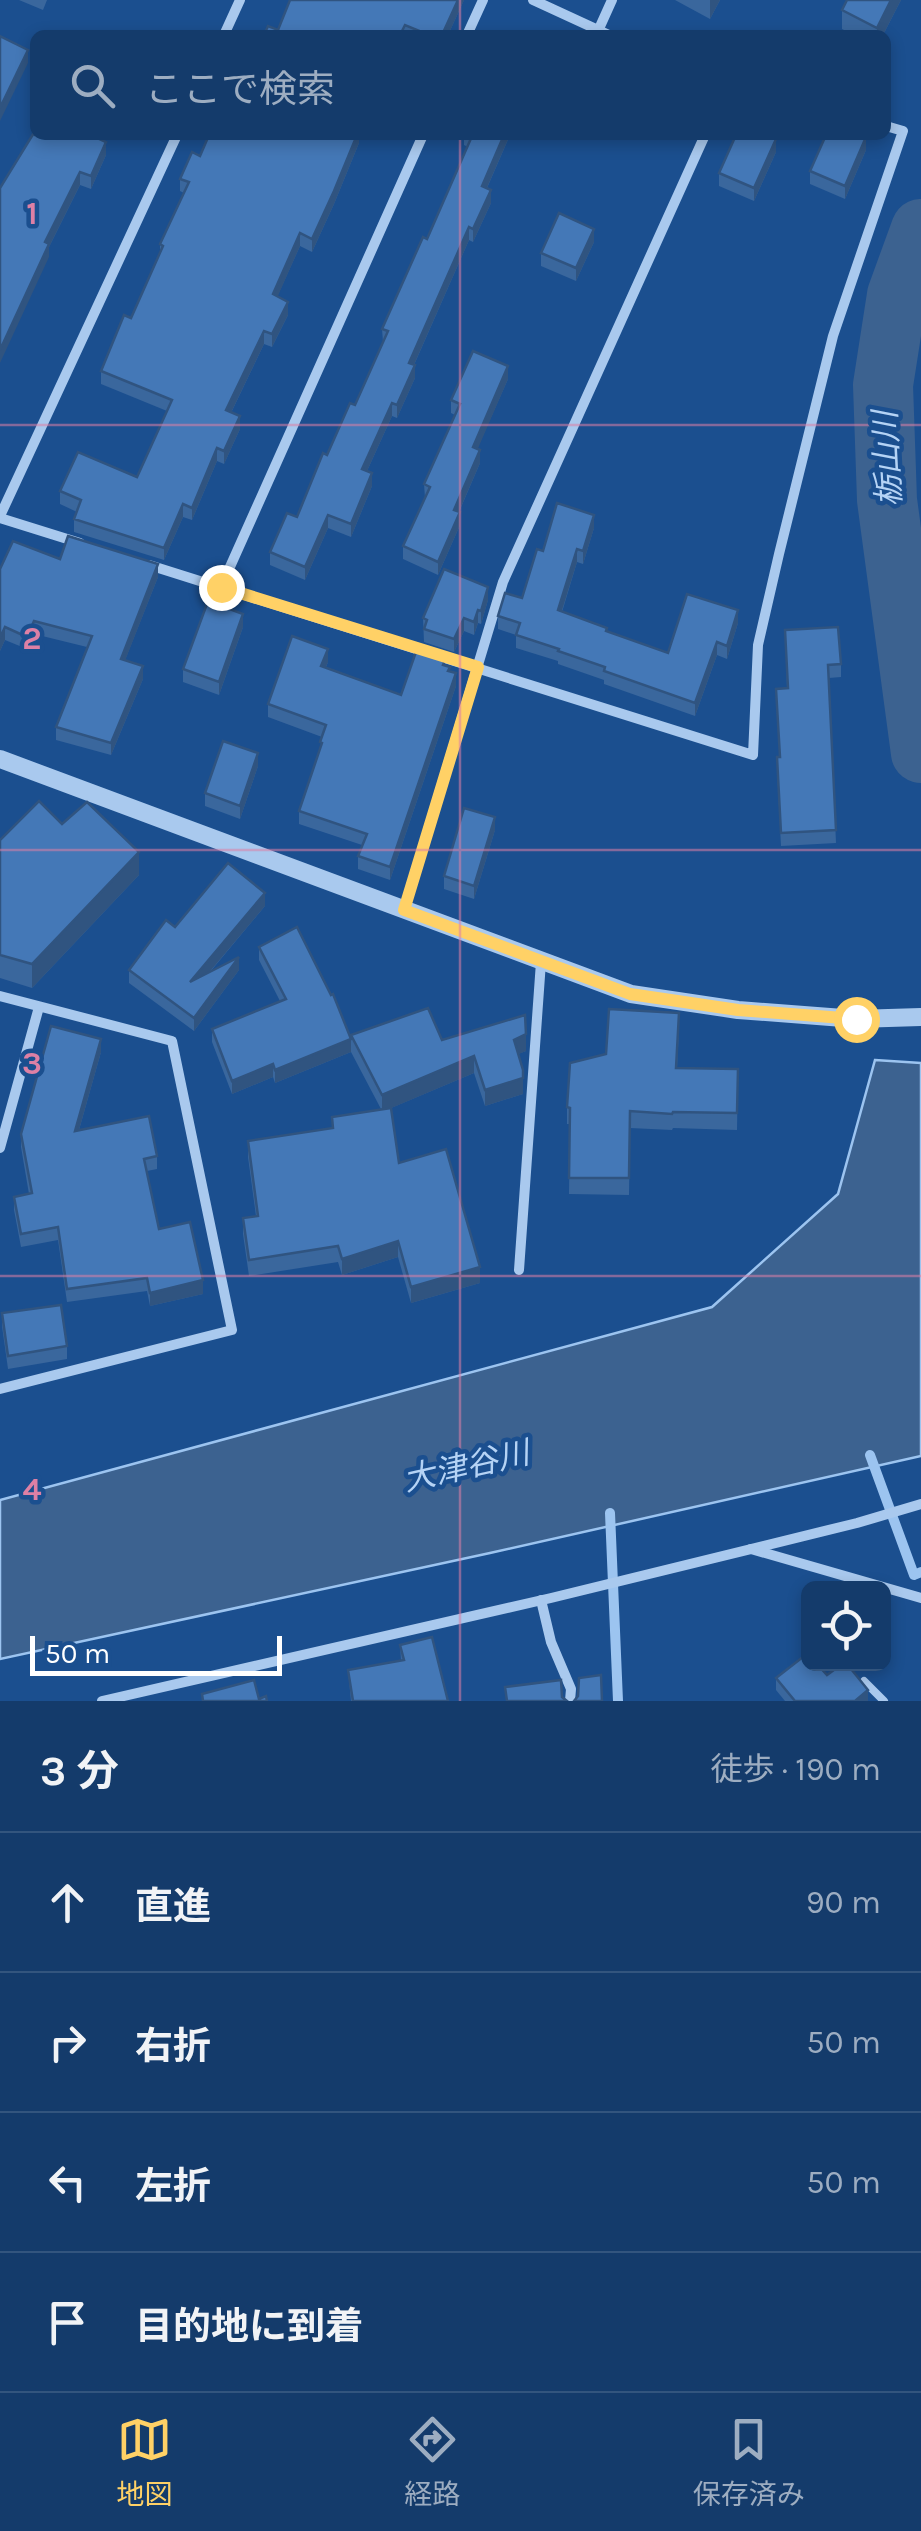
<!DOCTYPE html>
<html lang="ja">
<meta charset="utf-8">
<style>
:root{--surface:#143b6b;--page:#1d4271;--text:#f1f3f6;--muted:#9dadc1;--line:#33557e;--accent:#ffd166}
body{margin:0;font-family:Karla,"Noto Sans JP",sans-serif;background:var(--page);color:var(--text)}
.controls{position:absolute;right:30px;bottom:30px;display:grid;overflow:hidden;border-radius:15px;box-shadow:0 5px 15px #0003}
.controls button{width:90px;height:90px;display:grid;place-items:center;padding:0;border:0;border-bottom:2px solid var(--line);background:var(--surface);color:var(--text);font:50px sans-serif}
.scale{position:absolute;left:30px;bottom:25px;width:252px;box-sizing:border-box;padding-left:10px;border:5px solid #fff;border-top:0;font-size:28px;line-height:35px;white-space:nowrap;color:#fff;-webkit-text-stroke:8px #1b4f8f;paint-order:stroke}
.stop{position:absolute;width:30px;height:30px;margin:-22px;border:8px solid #ffd166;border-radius:50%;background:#fff}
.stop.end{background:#ffd166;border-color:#fff;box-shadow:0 2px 10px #0008}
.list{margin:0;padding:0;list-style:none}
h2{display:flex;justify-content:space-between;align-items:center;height:130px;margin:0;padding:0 40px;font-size:42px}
h2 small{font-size:32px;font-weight:400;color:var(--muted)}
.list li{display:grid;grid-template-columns:65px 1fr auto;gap:30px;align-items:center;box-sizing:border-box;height:140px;padding:0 40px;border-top:2px solid var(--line)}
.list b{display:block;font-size:38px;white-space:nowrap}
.list em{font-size:32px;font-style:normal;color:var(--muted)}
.icon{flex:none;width:55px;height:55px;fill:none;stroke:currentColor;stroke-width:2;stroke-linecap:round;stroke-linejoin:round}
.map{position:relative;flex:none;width:921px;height:1701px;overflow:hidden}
.search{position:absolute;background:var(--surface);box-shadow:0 5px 15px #0003;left:30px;right:30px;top:30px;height:110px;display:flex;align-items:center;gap:25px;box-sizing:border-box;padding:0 35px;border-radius:15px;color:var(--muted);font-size:38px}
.sheet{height:690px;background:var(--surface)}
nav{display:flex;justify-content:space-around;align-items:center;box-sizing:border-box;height:140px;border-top:2px solid var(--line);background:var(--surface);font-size:28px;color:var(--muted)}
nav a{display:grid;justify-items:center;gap:5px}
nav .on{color:var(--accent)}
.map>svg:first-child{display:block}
.water{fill:#3c6290;stroke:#9cc4f0;stroke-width:2.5}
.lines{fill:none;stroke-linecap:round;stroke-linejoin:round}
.stream{stroke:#9cc4f0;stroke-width:10}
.river{stroke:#3c6290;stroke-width:60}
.service{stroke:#a9c9ee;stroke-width:8}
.minor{stroke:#a9c9ee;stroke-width:10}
.tertiary{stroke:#a9c9ee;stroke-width:18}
.wall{fill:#3a679d}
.shaded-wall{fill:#305480}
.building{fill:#4478b7;stroke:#305480;stroke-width:2.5}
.route{stroke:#ffd166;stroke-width:12}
.grid{fill:none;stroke:#dd80a5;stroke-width:2.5;stroke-opacity:0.55}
.labels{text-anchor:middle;stroke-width:9;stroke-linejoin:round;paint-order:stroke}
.water-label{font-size:32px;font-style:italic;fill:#b5d3f5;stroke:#1b4f8f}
.grid-label{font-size:32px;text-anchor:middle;font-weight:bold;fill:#dd80a5;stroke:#1b4f8f;stroke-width:9;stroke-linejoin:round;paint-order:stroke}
</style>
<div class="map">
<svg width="921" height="1701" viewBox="0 0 921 1701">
<rect width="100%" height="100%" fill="#1b4f8f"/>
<polygon class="water" points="875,1060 921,1063 921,1456 490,1553 0,1659 0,1500 712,1307 838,1194"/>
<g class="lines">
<g class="stream">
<polyline points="870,1455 914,1575 921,1572"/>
<polyline points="610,1513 618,1701"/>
</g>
<polyline class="river" points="921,229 897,295 883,385 887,500 921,753"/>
<polyline class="service" points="864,1681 884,1701"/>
<g class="minor">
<polyline points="533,0 609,35"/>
<polyline points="598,31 612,0"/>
<polyline points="224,35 240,0"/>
<polyline points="467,35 483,0"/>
<polyline points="0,516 177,135"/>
<polyline points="0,518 80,543"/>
<polyline points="149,565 753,755 758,645 779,554 833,336 903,131 886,126"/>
<polyline points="221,587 423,135"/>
<polyline points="404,910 503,582 705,135"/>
<polyline points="0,996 172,1041 232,1330 0,1389"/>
<polyline points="0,1148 39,1007"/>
<polyline points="519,1270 541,962"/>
<polyline points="751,1549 921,1598"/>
<polyline points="541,1600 551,1642 571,1689 570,1701"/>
<polyline points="102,1701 551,1598 857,1523 921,1504"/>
</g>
<polyline class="tertiary" points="0,759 631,994 738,1010 856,1019 921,1017"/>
</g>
<g class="wall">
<polygon points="19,0 47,0 43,10"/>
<polygon points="464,0 448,35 264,35 278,30"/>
<polygon points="675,0 720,0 710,19"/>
<polygon points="847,0 901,0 883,35 854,35 842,29 842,10"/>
<polygon points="35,135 94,135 106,155 91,189 80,185 49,247 49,257"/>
<polygon points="359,135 359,143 334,204 312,252 300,246 277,297 288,315 272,347 264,344 231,413 240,429 224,464 217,461 192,520 183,517 164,560 74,532 74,519 77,512 60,504 60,491 137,477 167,411 101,384 101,371 131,318 160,254 160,244 184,193 180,191 180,179 200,156"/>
<polygon points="464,135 510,135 487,188 491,203 473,242 469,240 414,365 415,378 397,418 392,416 367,471 372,486 351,537 328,528 305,580 270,565 270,552 297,517 327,455 355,405 383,342 382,329 427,239 468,147 464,145"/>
<polygon points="866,150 845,199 810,184 810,171"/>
<polygon points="776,152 754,201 719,186 719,173"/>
<polygon points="594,242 576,281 541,266 541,253"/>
<polygon points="508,379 477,449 480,463 459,512 460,525 438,575 403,559 403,546 425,498 424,484 455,415 451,413 451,400"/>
<polygon points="594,528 583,564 577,562 562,612 607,631 668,653 738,623 727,659 717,655 695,716 604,684 604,680 558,664 558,661 516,648 516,635 498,629 498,616 522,598"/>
<polygon points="60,559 158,577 125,660 143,679 111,755 56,740 56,727 87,647 34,634 27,649 5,640 0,651 0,569"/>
<polygon points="488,600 481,624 478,623 474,635 464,631 454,652 424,642 423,618"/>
<polygon points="243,627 219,695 183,682 183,669"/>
<polygon points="785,630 841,664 841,677 829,678 836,843 781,846 777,770 780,757 776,689 787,688"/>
<polygon points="328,662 326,667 401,695 447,667 456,686 390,880 358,869 358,856 362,845 299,824 299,811 320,751 322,737 268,717 268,704"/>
<polygon points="258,766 240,819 205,806 205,793"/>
<polygon points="62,824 139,875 32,988 0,978 0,840"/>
<polygon points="495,830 474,899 444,889 444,876"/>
<polygon points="265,906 210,972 239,970 194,1031 129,983 129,970 175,927"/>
<polygon points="259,947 351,1039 351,1035 442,1040 526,1051 518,1054 523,1094 485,1106 474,1073 391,1108 399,1163 480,1283 411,1303 398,1257 342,1275 338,1262 249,1276 243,1234 243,1218 256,1216 248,1157 248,1141 332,1129 332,1117 381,1109 351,1052 275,1083 273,1077 232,1094 212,1042 212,1029 280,1001 259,960"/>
<polygon points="679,1030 677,1068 738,1069 737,1130 673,1128 672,1130 630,1128 629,1195 569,1194 570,1124 567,1124 567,1107 606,1054"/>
<polygon points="101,1052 79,1130 157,1156 157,1169 147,1171 159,1229 203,1294 150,1306 147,1291 67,1302 58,1240 21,1247 14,1210 14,1197 29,1194 21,1147 21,1134"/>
<polygon points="2,1313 67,1346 67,1359 8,1369 2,1326"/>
<polygon points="400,1645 448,1701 351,1701 348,1670 401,1661"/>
<polygon points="827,1675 868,1701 785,1701 776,1690 776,1678"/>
</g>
<g class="shaded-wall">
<polygon points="458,0 464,0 448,35 442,35"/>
<polygon points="710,0 720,0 710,19"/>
<polygon points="891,0 901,0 883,35 877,35 877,28"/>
<polygon points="28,50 28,63 0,121 0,108"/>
<polygon points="357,135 359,135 359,143 334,204 312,252 312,239"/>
<polygon points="504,135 510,135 482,199 482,186"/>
<polygon points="866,137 866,150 845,199 845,186"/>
<polygon points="776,139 776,152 754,201 754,188"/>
<polygon points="106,142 106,155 91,189 91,176"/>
<polygon points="80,172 80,185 49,247 49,257 0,363 0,350 45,242"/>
<polygon points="491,190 491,203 473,242 473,229"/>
<polygon points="469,227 469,240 409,376 409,363"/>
<polygon points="594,229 594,242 576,281 576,268"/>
<polygon points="300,233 300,246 273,307 273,294"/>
<polygon points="288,302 288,315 272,347 272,334"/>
<polygon points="264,331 264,344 226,423 226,410"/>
<polygon points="415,365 415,378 397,418 397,405"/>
<polygon points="508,366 508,379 473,460 473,447"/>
<polygon points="392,403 392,416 362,482 362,469"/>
<polygon points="240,416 240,429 224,464 224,451"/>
<polygon points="217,448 217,461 192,520 192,508"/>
<polygon points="480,450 480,463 454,523 454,510"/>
<polygon points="372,473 372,486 351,537 351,524"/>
<polygon points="183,504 183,517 164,560 164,548"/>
<polygon points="460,512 460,525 438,575 438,562"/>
<polygon points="328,515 328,528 305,580 305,567"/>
<polygon points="594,515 594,528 583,564 583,551"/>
<polygon points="577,549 577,562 558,623 558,610"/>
<polygon points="158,564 158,577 121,671 121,659"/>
<polygon points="488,587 488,600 481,624 481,611"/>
<polygon points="478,610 478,623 474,635 474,622"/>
<polygon points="738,610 738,623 727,659 727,646"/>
<polygon points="243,614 243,627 219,695 219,682"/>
<polygon points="464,618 464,631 454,652 454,639"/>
<polygon points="34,621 34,634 27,649 27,637"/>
<polygon points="5,627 5,640 0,651 0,638"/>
<polygon points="717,642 717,655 695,716 695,703"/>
<polygon points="328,649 328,662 321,679 321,666"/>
<polygon points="143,666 143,679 111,755 111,743"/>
<polygon points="456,673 456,686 390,880 390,867"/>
<polygon points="258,753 258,766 240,819 240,806"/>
<polygon points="495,817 495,830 474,899 474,886"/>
<polygon points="139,852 139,875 32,988 32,964"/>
<polygon points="265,893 265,906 190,995 190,982"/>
<polygon points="239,957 239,970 194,1031 194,1018"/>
<polygon points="526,1034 526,1051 514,1056 514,1040"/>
<polygon points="101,1039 101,1052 75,1144 75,1131"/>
<polygon points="351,1039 351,1052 275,1083 275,1070"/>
<polygon points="474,1056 474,1073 382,1112 382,1095"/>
<polygon points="273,1064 273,1077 232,1094 232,1081"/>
<polygon points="523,1070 523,1094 485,1106 485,1090"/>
<polygon points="398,1241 398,1257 342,1275 342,1259"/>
<polygon points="480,1267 480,1283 411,1303 411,1287"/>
<polygon points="203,1280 203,1294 150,1306 150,1293"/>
<polygon points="868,1690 868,1701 855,1701"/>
</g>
<g class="building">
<polygon points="290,0 458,0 442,35 429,35 405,25 400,35 264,35 268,26 278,30"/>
<polygon points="847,0 891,0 877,28 842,10"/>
<polygon points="0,36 28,50 0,108"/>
<polygon points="35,131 35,135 91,135 106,142 91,176 80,172 45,242 49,244 0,350 0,188"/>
<polygon points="209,135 357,135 334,191 312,239 300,233 273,294 288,302 272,334 264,331 226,410 240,416 224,451 217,448 192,508 183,504 164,548 74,519 81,500 60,491 78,452 137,477 172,400 101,371 124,315 131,318 163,246 160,244 189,182 180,179 192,152 200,156"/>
<polygon points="470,135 504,135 482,186 491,190 473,229 469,227 409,363 415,365 397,405 392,403 362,469 372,473 351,524 328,515 305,567 270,552 287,513 297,517 323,453 327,455 350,403 355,405 388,331 382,329 423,237 427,239 472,136"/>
<polygon points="736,135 766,135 776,139 754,188 719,173"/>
<polygon points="826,135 862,135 866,137 845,186 810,171"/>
<polygon points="559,213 594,229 576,268 541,253"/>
<polygon points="473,351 508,366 473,447 480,450 454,510 460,512 438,562 403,546 430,487 424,484 460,404 451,400"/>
<polygon points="557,503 594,515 583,551 577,549 558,610 607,628 606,631 668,653 687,594 738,610 727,646 717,642 695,703 604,671 605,667 558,651 559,649 516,635 520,623 498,616 505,593 522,598 537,549 543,551"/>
<polygon points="68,536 158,564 121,659 143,666 111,743 56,727 92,636 34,621 27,637 5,627 0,638 0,569 13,541 60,559"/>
<polygon points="444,569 488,587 481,611 478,610 474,622 464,618 454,639 424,629 427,620 423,618"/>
<polygon points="208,601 243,614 219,682 183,669"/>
<polygon points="838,627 841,664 828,665 836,830 781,833 777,757 780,757 776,689 788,688 785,630"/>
<polygon points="292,636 328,649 321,666 401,695 418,646 447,655 443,665 450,667 448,671 456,673 390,867 358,856 367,834 299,811 322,743 320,742 326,725 268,704"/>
<polygon points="223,741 258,753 240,806 205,793"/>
<polygon points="39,801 62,824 87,802 139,852 32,964 0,955 0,840"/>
<polygon points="464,808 495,817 474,886 444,876"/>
<polygon points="228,863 265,893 190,982 239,957 194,1018 129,970 166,920 175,927"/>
<polygon points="297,927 331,995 333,994 351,1039 275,1070 273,1064 232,1081 212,1029 286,999 259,947"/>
<polygon points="428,1008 442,1040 525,1015 526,1034 514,1040 523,1070 523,1078 485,1090 474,1056 382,1095 351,1035"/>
<polygon points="609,1009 679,1013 676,1068 738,1069 737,1113 673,1112 672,1114 630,1111 629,1178 569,1178 570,1108 567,1107 570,1063 606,1054"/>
<polygon points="51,1026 101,1039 75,1131 149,1116 157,1156 144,1159 159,1229 190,1222 203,1280 150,1293 147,1278 67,1289 58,1227 21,1234 14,1197 32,1193 21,1134"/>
<polygon points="391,1108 399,1163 446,1149 480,1267 411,1287 398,1241 342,1259 338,1246 249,1260 243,1218 258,1216 248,1141 333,1128 332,1117"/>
<polygon points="61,1305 67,1346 8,1356 2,1313"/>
<polygon points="432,1637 448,1701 353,1701 348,1670 404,1660 400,1645"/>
<polygon points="808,1653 808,1664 817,1664 827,1675 842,1664 847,1664 868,1690 855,1701 795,1701 776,1678"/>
<polygon points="601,1675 602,1701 574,1701 578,1696 579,1678"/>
<polygon points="254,1680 259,1699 266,1696 267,1701 203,1701 202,1694"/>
<polygon points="561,1680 562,1697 567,1701 507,1701 505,1687"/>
</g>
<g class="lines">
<polyline class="route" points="221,587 478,667 404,910 630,994 738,1010 856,1019"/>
</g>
<path class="grid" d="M460,0V35M460,135V1701M0,425H921M0,850H921M0,1276H921"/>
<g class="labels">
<g class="water-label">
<text transform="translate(887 459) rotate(-93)" y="11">栃山川</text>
<text transform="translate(466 1466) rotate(-13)" y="11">大津谷川</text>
</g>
</g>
<g class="grid-label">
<text x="32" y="224">1</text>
<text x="32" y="649">2</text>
<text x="32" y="1074">3</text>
<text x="32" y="1500">4</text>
</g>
</svg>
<div class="controls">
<button><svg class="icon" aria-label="locate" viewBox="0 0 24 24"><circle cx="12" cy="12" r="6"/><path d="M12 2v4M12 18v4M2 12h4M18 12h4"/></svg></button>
</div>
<div class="scale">50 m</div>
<div class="stop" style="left:856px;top:1019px"></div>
<div class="stop end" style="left:221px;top:587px"></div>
<div class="search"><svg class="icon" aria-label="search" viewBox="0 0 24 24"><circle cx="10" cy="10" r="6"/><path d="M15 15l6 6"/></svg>ここで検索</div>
</div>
<section class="sheet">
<h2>3 分<small>徒歩 · 190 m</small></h2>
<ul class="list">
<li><svg class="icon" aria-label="ahead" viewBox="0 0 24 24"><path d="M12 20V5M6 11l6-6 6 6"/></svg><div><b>直進</b></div><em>90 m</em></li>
<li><svg class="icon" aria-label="right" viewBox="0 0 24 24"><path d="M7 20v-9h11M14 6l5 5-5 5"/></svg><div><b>右折</b></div><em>50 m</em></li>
<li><svg class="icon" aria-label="left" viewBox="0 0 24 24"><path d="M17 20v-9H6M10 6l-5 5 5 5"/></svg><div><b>左折</b></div><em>50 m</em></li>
<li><svg class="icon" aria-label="arrive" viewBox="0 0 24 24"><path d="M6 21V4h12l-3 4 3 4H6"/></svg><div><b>目的地に到着</b></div></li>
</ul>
</section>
<nav>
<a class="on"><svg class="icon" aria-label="map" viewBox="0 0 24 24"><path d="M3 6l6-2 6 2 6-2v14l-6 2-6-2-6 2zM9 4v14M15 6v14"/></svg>地図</a>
<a><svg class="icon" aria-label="directions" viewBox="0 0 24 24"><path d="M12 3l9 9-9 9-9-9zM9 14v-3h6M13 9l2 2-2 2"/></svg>経路</a>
<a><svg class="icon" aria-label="saved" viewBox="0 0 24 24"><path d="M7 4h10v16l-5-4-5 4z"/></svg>保存済み</a>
</nav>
